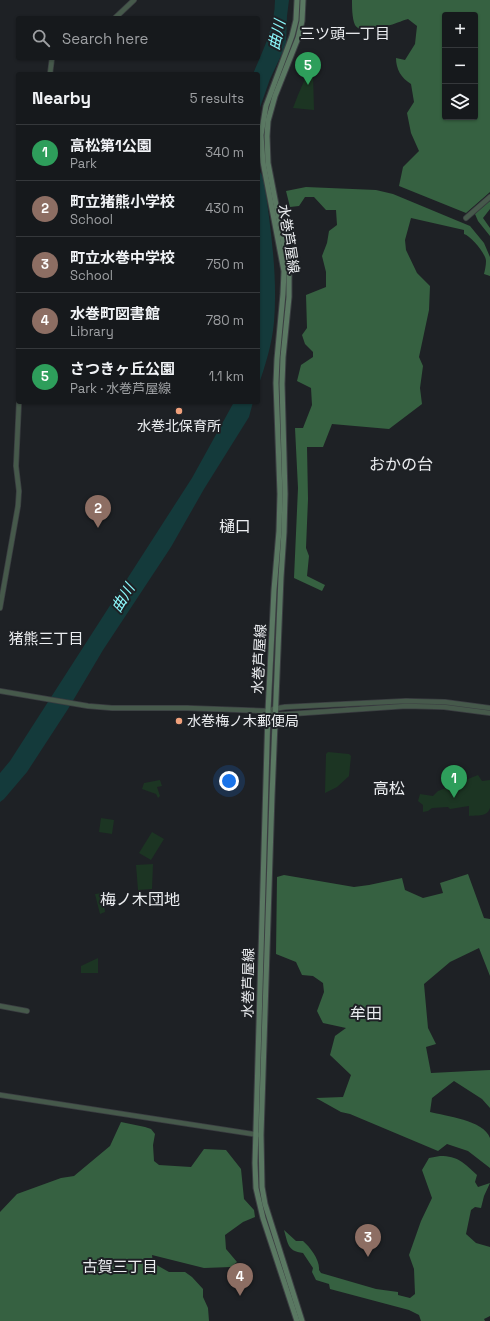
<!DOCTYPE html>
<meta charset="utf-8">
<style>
:root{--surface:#16191c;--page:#1f2225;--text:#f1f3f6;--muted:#9ea0a3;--line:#35383b;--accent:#2563eb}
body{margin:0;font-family:"Space Grotesk","Noto Sans JP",sans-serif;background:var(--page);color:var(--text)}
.controls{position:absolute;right:12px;top:12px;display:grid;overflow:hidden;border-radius:4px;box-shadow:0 1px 3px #0004}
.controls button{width:36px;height:36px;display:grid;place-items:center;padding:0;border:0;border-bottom:1px solid var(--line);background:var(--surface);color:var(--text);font:20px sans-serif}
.you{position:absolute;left:229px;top:781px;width:14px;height:14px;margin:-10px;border:3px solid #fff;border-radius:50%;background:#1a73e8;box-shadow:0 0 0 6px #1a73e833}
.badge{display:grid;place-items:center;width:26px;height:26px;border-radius:50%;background:var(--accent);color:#fff;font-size:13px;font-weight:700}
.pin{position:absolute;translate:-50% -33px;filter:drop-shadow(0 1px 2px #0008)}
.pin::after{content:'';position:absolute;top:21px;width:14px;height:12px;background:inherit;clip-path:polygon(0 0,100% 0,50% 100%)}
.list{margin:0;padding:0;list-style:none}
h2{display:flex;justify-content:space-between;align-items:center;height:52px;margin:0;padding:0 16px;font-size:17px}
h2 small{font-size:13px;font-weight:400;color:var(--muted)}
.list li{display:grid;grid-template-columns:26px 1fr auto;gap:12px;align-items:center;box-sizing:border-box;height:56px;padding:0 16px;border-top:1px solid var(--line)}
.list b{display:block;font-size:15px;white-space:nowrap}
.list p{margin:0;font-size:13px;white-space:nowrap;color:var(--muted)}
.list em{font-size:13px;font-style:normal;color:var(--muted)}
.icon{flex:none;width:22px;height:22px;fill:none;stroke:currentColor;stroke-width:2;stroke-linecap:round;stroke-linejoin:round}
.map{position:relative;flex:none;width:490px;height:1321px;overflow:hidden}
.search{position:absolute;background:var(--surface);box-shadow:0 1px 3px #0004;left:16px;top:16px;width:244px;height:44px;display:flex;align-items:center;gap:10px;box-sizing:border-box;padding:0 14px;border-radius:4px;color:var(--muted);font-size:15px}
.panel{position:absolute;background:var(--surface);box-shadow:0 1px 3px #0004;left:16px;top:72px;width:244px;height:332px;border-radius:4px}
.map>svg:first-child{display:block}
.green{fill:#1c3523}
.forest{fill:#366141;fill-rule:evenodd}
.water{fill:#143a3b}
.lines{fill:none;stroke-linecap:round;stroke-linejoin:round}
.tertiary-casing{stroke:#3b3e42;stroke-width:6}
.secondary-casing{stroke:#3b3e42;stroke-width:7}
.tertiary{stroke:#46594b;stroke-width:4.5}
.secondary{stroke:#5a7862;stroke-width:5}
.poi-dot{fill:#f1a17c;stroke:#1e2125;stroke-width:1.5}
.labels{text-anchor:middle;stroke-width:4;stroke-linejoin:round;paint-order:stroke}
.street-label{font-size:14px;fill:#eceef1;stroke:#1e2125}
.poi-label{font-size:14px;fill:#eceef1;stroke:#1e2125}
.neighbourhood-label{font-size:15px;fill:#eceef1;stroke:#1e2125}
.water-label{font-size:15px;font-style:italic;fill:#8bf9fc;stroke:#1e2125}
.quarter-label{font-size:16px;fill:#eceef1;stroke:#1e2125}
</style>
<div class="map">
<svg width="490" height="1321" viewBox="0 0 490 1321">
<rect width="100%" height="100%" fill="#1e2125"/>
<g class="green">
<polygon points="311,71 313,74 314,110 293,108 298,95 308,72"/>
<polygon points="328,752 349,754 351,756 349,776 337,787 325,793 326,754"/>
<path d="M478,775L482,781L490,780V808C487,817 478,815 469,816V806L450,809L448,807L432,808L428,811L423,812V805L418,801L420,794L433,796L438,791Z"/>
<polygon points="160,780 162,786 157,787 160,796 158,798 156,794 142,789 144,783"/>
<polygon points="101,818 114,820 112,834 99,832"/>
<polygon points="152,832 164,839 151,860 139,853"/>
<polygon points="153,864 152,889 138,890 136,865"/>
<polygon points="103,893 105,912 100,914 95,894"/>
<polygon points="98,958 98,973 81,973 81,966"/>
</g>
<g class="forest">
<path d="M352,0H490V192L466,213L399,186L403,167L419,151L411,133L407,113L414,102L411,84C401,78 396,69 396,58L405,60L415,44L417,26L408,19C397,22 363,38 355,25C352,18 352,7 352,0ZM445,15H475V117H445Z"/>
<path d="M306,187L376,190L393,194L470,226L484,243L490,257V276L484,274C485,270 486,265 486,261C486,254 471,236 464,234V230L411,218L405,240L406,250L417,273L430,286L429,310L419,357L423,366L420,388L422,404L389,429L332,424L323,447H307L308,499L306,548L309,556L307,576L325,585L322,591L294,578L298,488L295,428H303L312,405L311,388L297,381L301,365L313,357V352L305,344L302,335L307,328L306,295L326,287V272L322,256L327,243L329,231L337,225L336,210H326L314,197H305L299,206L290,207L286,191Z"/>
<polygon points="490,201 490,209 483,218 490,228 490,236 478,221 475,214"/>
<path d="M468,874L484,918L490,919V976L479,948L450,962L424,984L428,1028L436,1044L426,1047L431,1073L490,1070V1108L482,1099L454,1081L432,1098L430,1112C445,1116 484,1120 490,1138V1168L468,1151L447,1144L438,1151L350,1114L341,1112L316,1098L343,1097L351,1075L330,1055L335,1036L346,1028L323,1023L317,1011L324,992L323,983L313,976L302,975L296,962L276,954L277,877L284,875L354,887L369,885L402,878L405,890L423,898L443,893L440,883Z"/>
<polygon points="121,1122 145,1127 151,1129 155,1134 153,1145 154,1161 159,1165 191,1167 204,1149 226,1150 241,1169 244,1199 254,1210 255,1217 243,1222 225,1235 226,1249 237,1262 231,1267 204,1268 152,1255 153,1263 169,1272 185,1272 192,1277 203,1289 203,1297 208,1308 209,1321 0,1321 0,1212 17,1194 61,1178 74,1176 110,1146"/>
<path d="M440,1156C458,1156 464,1163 477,1175L475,1182L478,1187L490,1183L484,1196L481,1208L475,1207L471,1210L466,1234L476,1243L490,1247V1316L484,1319L485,1321H421L419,1315L409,1310L330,1289L329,1284L316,1280L312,1272L313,1268L303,1253C287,1251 288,1243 284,1230L296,1241H303C310,1247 320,1260 319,1270L321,1273L376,1289L398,1292V1295L410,1298L415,1294L414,1269L409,1255L421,1221L432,1198L422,1170L429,1158Z"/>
</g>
<g class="water">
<path d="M275,0H289L287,16L286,45L270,79L258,113V74H253C263,50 275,27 275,0Z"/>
<path d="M258,169L264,178C270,226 278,274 274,322C272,345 265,366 258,387V325L260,286L258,246Z"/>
<polygon points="234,402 253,402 249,417 204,489 171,547 103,650 68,709 27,772 4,799 0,802 0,773 10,761 192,478"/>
</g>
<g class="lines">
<defs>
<g id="tertiary">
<polyline points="115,18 134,0"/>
<polyline points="50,74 52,58"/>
<polyline points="466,218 490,197"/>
<polyline points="0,608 18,506 19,491 16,466 19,402"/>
<polyline points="0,691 88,706 112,708 187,708 268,711 275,715 406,706 444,707 490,713"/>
<polyline points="273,709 285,707 406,701 445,702 490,708"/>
<polyline points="0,1006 27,1011"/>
<polyline points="0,1095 259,1135"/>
</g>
<g id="secondary">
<polyline points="297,0 296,20 292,36 266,106 261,135 263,162 284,271 283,294 277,359 276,383 280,494 279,531 274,590 268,711 255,1163 256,1188 263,1218 297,1321"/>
<polyline points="302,1321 265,1204 262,1187 261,1135 272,796 281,577 284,532 285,494 282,384 283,357 289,297 289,272 268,163 267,136 268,121 275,96 298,38 302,21 303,0"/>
</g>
</defs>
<use href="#tertiary" class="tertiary-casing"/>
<use href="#secondary" class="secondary-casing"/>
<use href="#tertiary" class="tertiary"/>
<use href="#secondary" class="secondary"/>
</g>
<g class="poi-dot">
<circle cx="179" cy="411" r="4"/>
<circle cx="179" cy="721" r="4"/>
</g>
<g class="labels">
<g class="street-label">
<text transform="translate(289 239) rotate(81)" y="5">水巻芦屋線</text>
<text transform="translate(259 659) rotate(-87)" y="5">水巻芦屋線</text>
<text transform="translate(248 983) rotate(-89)" y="5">水巻芦屋線</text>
</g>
<g class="poi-label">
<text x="179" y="431">水巻北保育所</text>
<text x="187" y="726" text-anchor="start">水巻梅ノ木郵便局</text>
</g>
<g class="neighbourhood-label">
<text x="345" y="39">三ツ頭一丁目</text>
<text x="46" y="644">猪熊三丁目</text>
<text x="120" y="1272">古賀三丁目</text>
</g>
<g class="water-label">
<text transform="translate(277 35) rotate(-77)" y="5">曲川</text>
<text transform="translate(123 598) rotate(-59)" y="5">曲川</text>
</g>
<g class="quarter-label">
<text x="401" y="470">おかの台</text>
<text x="235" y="532">樋口</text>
<text x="389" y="794">高松</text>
<text x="140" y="905">梅ノ木団地</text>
<text x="366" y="1019">牟田</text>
</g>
</g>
</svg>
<div class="controls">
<button>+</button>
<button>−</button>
<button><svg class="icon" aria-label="layers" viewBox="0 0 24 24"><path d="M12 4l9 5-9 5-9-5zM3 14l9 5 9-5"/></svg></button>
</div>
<div class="you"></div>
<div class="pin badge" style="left:454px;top:798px;background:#2e9e5b">1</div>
<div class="pin badge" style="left:98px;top:528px;background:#8d6e63">2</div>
<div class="pin badge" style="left:368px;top:1257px;background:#8d6e63">3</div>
<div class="pin badge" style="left:240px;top:1296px;background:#8d6e63">4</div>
<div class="pin badge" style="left:308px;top:85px;background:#2e9e5b">5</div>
<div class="search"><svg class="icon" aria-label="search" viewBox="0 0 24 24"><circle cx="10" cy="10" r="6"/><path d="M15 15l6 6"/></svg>Search here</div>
<section class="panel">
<h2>Nearby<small>5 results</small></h2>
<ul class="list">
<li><span class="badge" style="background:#2e9e5b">1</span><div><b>高松第1公園</b><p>Park</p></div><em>340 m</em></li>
<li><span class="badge" style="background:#8d6e63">2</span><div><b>町立猪熊小学校</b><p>School</p></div><em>430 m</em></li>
<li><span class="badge" style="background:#8d6e63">3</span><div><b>町立水巻中学校</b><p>School</p></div><em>750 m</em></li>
<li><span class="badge" style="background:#8d6e63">4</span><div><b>水巻町図書館</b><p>Library</p></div><em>780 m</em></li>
<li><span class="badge" style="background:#2e9e5b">5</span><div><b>さつきヶ丘公園</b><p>Park · 水巻芦屋線</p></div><em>1.1 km</em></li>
</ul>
</section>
</div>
